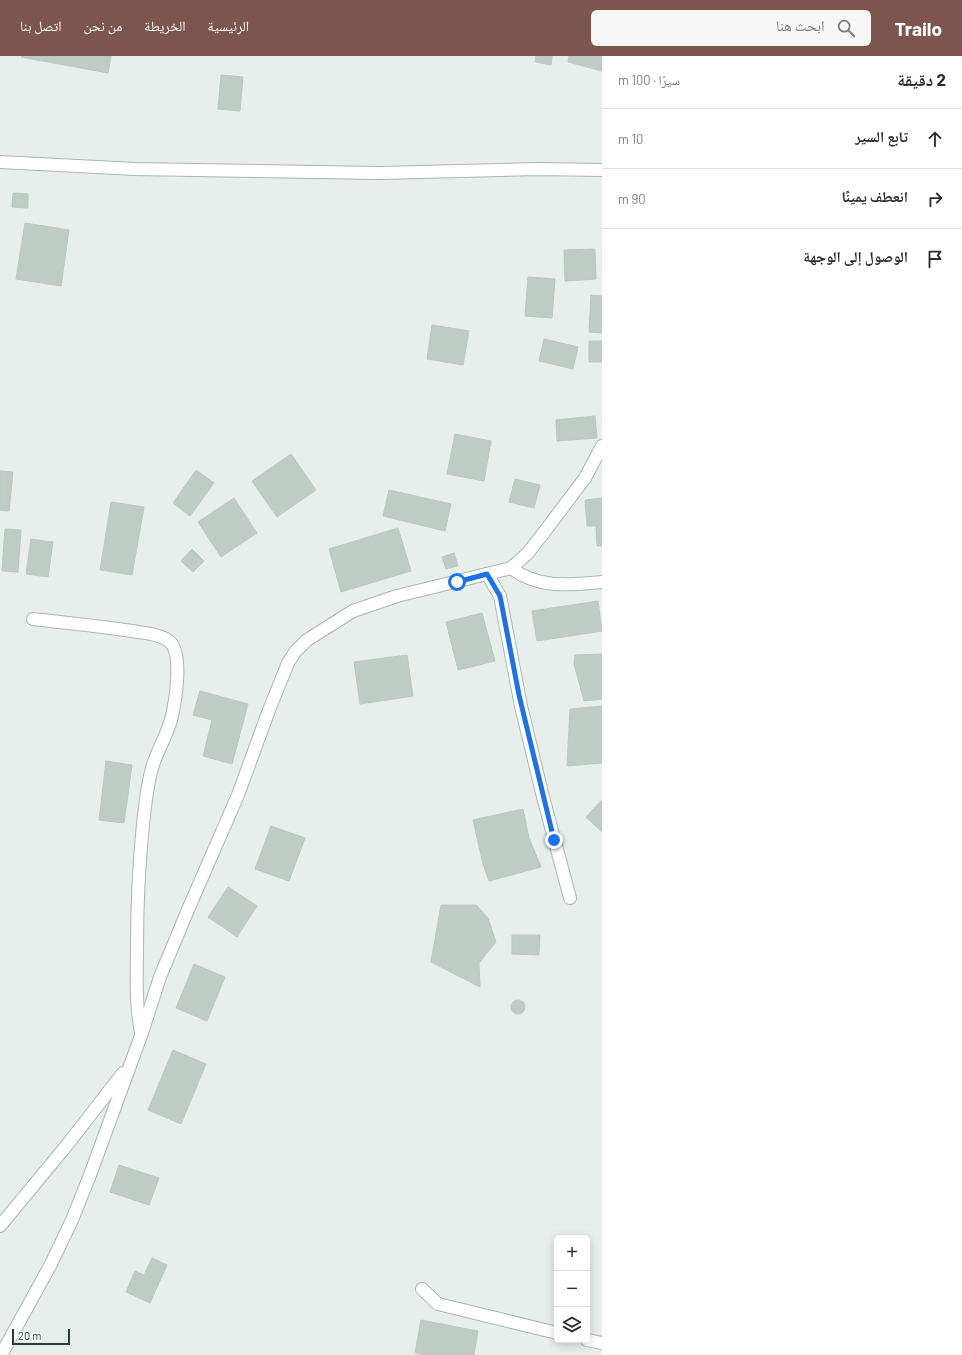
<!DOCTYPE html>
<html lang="ar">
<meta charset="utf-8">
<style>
:root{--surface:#fff;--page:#f7f7f7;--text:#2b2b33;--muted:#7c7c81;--line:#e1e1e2;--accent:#7d554f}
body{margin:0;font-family:Barlow,"Noto Naskh Arabic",sans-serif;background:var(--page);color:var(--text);direction:rtl}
.controls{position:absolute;right:12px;bottom:12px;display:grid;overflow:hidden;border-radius:6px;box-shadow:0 2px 10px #0003}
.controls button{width:36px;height:36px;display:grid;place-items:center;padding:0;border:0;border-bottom:1px solid var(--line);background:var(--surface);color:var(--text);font:20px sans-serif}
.scale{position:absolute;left:12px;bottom:10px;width:58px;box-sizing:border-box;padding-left:4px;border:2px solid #283e37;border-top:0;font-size:11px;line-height:14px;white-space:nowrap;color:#283e37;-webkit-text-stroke:3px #f7fbf9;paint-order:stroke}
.stop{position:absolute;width:12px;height:12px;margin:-9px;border:3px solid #1a73e8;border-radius:50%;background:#fff}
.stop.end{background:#1a73e8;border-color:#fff;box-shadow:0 1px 4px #0008}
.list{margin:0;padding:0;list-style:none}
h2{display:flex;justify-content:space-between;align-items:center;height:52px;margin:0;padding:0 16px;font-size:17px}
h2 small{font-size:13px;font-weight:400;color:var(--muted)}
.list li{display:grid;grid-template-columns:26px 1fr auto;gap:12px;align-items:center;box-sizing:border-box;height:60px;padding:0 16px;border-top:1px solid var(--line)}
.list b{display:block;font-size:15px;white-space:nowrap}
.list em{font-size:13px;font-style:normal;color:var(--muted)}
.icon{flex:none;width:22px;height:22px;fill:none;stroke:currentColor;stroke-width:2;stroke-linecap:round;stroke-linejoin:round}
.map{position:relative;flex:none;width:602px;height:1299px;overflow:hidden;direction:ltr}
header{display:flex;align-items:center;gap:24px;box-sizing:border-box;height:56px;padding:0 20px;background:var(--accent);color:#fff}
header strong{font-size:19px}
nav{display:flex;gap:22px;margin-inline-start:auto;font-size:14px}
.search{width:280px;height:36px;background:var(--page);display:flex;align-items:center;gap:10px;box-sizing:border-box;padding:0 14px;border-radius:6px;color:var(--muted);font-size:15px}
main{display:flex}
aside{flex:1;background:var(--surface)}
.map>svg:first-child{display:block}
.building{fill:#c0cbc6;stroke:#bac7c1}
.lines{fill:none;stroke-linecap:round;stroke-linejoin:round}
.minor-casing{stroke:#aab6b1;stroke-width:14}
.tertiary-casing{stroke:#aab6b1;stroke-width:14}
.minor{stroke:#fff;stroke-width:12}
.tertiary{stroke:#fff;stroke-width:12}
.route{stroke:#1a73e8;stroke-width:5}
</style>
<header>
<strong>Trailo</strong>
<div class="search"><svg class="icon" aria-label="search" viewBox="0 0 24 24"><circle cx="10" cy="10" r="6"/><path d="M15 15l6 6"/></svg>ابحث هنا</div>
<nav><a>الرئيسية</a><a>الخريطة</a><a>من نحن</a><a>اتصل بنا</a></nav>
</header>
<main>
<aside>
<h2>2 دقيقة<small>سيرًا · 100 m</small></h2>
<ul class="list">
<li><svg class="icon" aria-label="ahead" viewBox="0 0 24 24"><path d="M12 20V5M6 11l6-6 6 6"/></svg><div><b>تابع السير</b></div><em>10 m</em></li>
<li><svg class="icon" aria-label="right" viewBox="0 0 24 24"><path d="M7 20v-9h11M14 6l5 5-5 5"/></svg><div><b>انعطف يمينًا</b></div><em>90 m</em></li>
<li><svg class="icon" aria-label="arrive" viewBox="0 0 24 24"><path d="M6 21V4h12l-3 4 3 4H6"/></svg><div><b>الوصول إلى الوجهة</b></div></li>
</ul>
</aside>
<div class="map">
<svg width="602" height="1299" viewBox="0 0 602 1299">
<rect width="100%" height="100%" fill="#e7eeeb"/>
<g class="building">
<polygon points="22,0 111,0 108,17 21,1"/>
<polygon points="536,0 552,0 551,9 535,6"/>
<polygon points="569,0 602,0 602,15 568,6"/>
<polygon points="221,19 243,21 240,55 218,53"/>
<polygon points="13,137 28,138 28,152 12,151"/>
<polygon points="25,167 69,174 61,230 16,223"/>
<polygon points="595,193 596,223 565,225 564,194"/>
<polygon points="528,221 555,223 552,262 525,260"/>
<polygon points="591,239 602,240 602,277 589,276"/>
<polygon points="432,269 469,275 463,309 427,303"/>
<polygon points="544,283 578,291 573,313 539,305"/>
<rect x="589" y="285" width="13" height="21"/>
<polygon points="595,360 597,382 557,385 556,364"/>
<polygon points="455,378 491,385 484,425 447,418"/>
<polygon points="291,398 316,434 277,461 252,425"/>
<polygon points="196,414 214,427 190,460 173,447"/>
<polygon points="0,415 13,416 9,455 0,454"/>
<polygon points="515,423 540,429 534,452 509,446"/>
<polygon points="389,434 451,448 445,475 383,460"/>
<polygon points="234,442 257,477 221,501 198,466"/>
<polygon points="602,442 602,490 597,490 596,470 587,470 585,444"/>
<polygon points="111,446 144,451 132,519 100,514"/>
<polygon points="398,472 411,515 341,536 329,493"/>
<polygon points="5,473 21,474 18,516 2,515"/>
<polygon points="31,483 53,486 48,521 26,518"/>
<polygon points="192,493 204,505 193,516 181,505"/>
<polygon points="454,497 458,510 446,513 442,501"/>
<polygon points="598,545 602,575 537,585 532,555"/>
<polygon points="482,557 495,605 458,614 446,566"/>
<polygon points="602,598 602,643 584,645 574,608 575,599"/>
<polygon points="407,599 413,640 360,648 354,606"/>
<polygon points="200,635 248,648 232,708 203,700 212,664 193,659"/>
<polygon points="602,650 602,707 567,710 570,653"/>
<polygon points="106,705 132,709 124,767 99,764"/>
<polygon points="602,744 602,776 586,761"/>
<polygon points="523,753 529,782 541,811 489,825 483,808 473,764"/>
<polygon points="271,770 305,782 289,825 255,813"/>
<polygon points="228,831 257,850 237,881 208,861"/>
<polygon points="441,849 476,849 488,862 496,886 479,907 480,931 431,906"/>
<polygon points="512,879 540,879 539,899 512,898"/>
<polygon points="194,908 225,921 207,965 176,952"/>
<circle cx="518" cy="951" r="7"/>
<polygon points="173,994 206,1008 181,1068 148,1054"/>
<polygon points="119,1109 159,1122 149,1149 110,1136"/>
<polygon points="152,1202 167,1209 150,1247 126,1236 135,1215 144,1219"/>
<polygon points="421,1264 478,1275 474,1299 425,1299 415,1297"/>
</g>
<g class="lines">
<defs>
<g id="minor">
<path d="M511,512C539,533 569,529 602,526"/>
<polyline points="487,518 500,540 521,650 543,741 570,842"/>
<path d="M33,563C66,567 99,570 132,575C143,577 160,578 169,585C184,597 175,648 171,664C166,681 157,695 152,712C147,730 145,749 143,768C139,808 137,849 137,889C137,918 135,947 141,976"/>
<polyline points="0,1170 67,1089 123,1017"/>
<polyline points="422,1233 438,1248 557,1277"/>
<polyline points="587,1284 602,1287"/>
<polyline points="1,1299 51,1208 72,1164 90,1119 142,977 160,921 187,856 238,739 269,654 288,607 295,596 307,584 353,555 397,540 511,512 527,498 542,479 585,422 602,390"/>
</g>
<polyline id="tertiary" points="0,106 135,113 380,117 537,113 602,114"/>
</defs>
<use href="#minor" class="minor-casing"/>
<use href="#tertiary" class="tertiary-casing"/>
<use href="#minor" class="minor"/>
<use href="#tertiary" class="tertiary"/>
</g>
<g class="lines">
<polyline class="route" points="457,526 487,518 500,540 519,639 554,784"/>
</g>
</svg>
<div class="controls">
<button>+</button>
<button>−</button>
<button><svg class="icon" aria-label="layers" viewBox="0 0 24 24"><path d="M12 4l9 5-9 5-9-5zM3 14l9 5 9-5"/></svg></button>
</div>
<div class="scale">20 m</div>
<div class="stop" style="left:457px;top:526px"></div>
<div class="stop end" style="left:554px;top:784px"></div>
</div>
</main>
